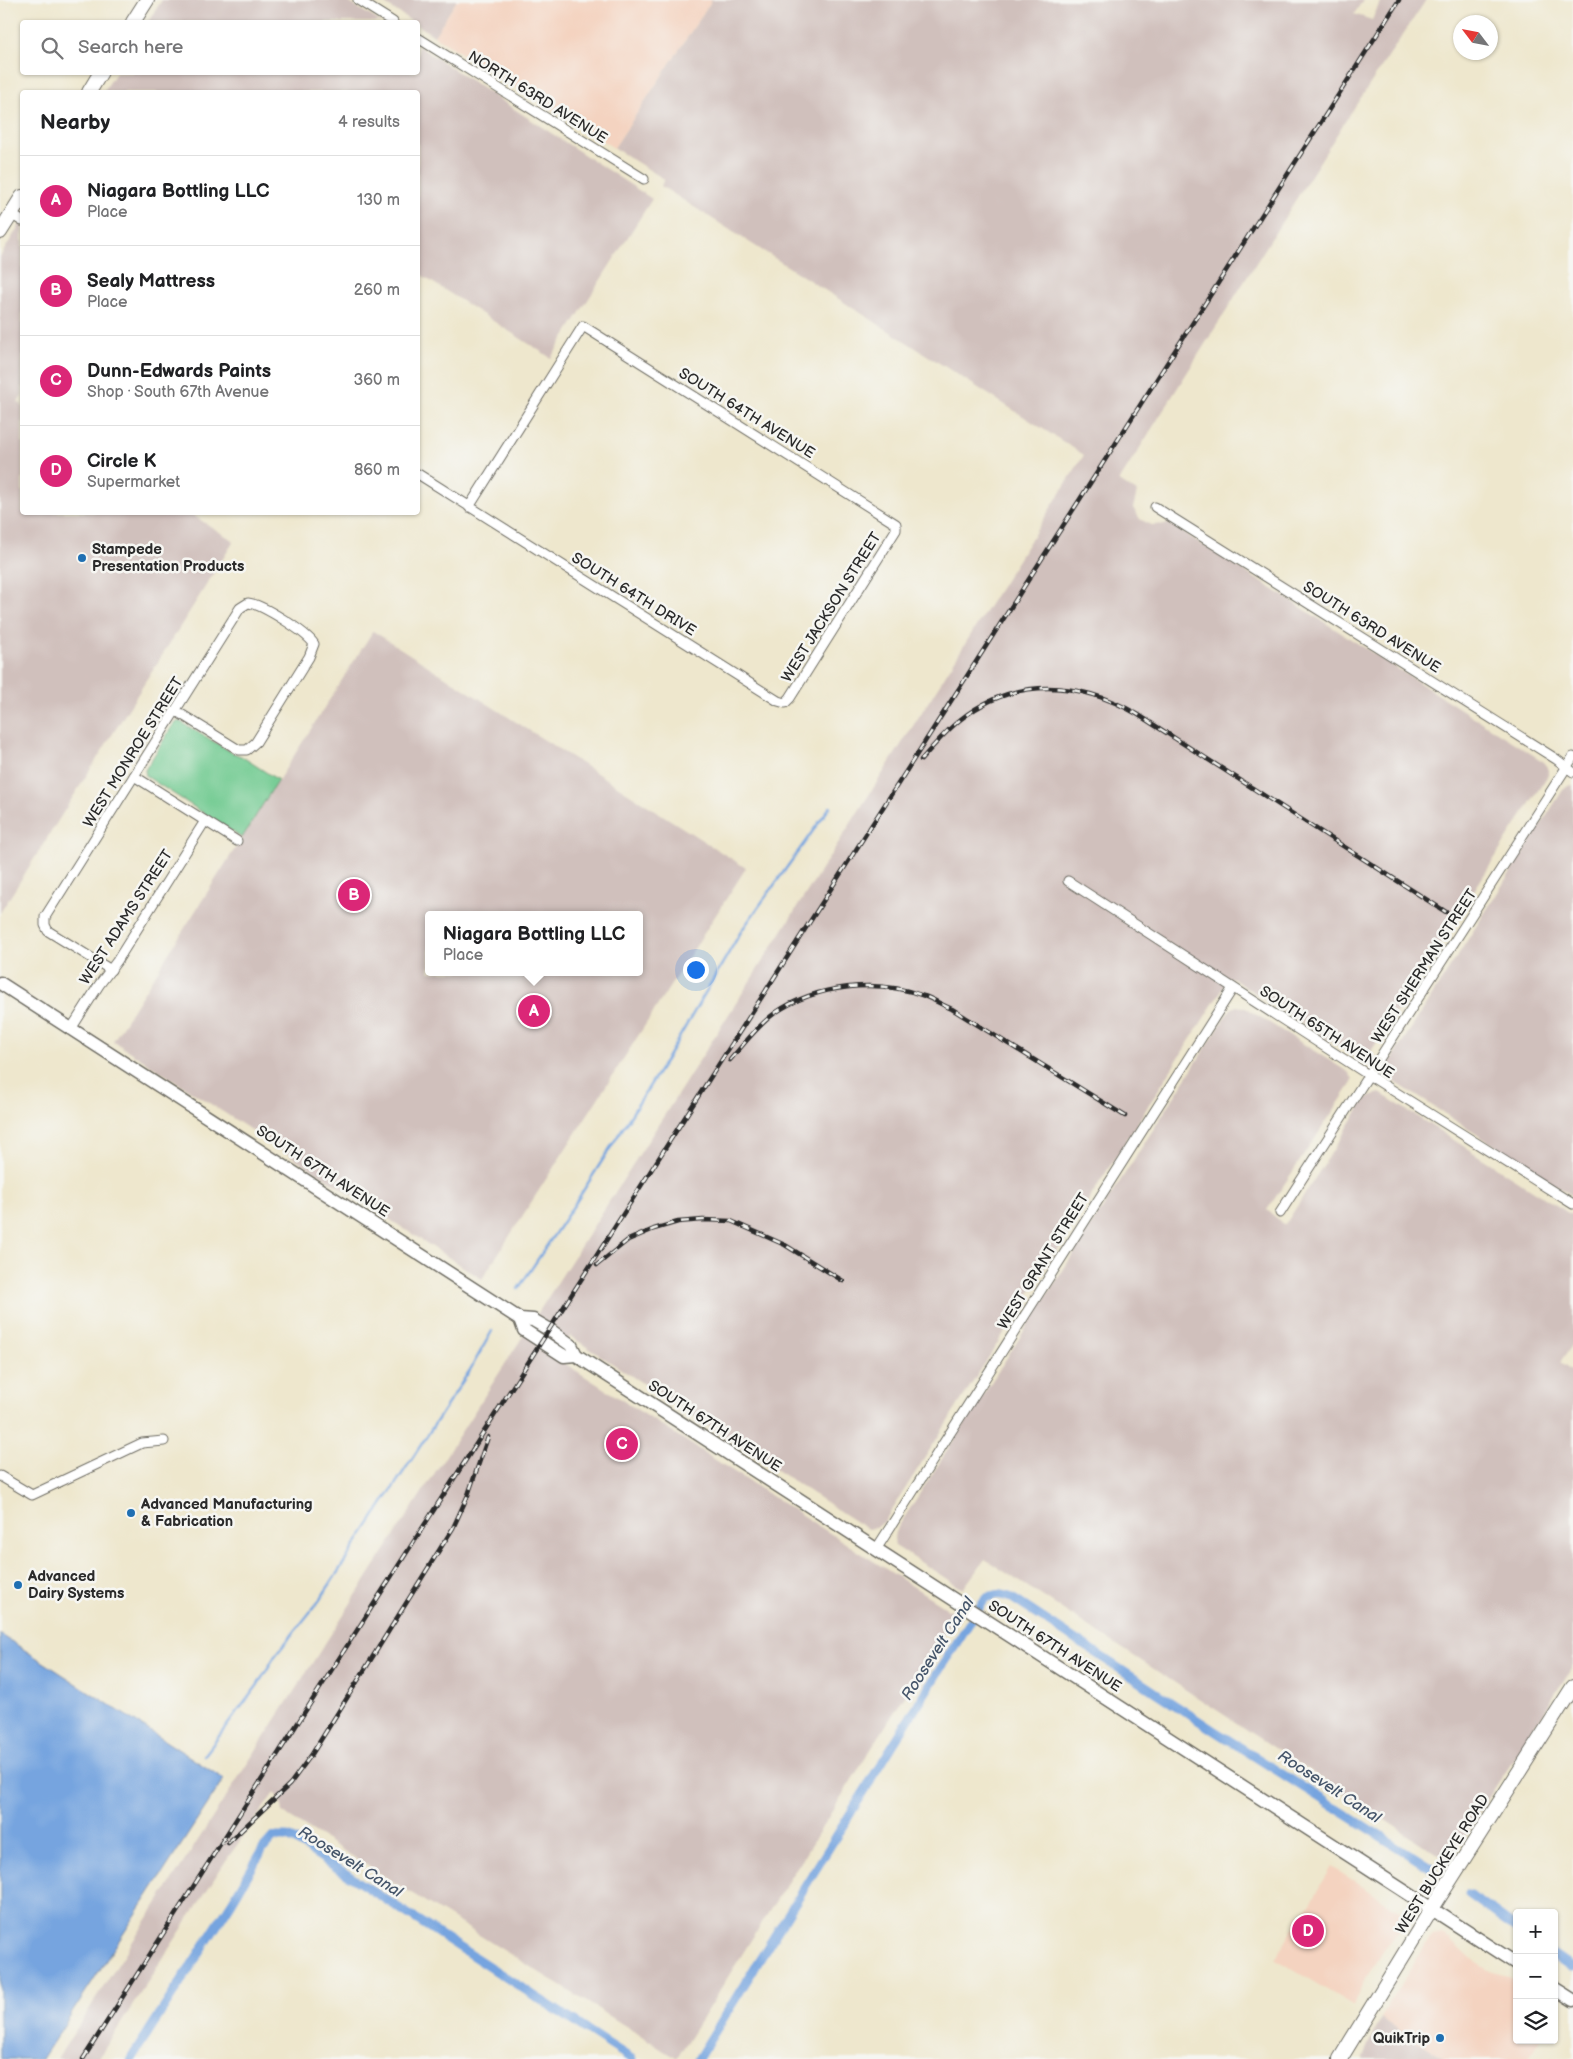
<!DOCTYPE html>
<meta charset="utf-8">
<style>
:root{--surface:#fff;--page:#f6f6f6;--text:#202124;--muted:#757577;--line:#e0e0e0;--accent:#db2777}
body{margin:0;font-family:"Balsamiq Sans",sans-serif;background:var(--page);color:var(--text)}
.controls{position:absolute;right:15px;bottom:15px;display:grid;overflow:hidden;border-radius:5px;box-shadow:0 1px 4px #0004}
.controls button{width:45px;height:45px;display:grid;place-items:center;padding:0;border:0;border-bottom:1px solid var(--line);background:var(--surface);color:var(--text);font:25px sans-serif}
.compass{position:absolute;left:1453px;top:15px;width:45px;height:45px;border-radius:50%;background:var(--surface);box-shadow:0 1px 4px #0004;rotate:302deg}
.you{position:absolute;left:695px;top:969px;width:18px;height:18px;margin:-12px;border:4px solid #fff;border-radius:50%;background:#1a73e8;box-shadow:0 0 0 8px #1a73e833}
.badge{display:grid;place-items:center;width:32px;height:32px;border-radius:50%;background:var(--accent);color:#fff;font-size:16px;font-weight:700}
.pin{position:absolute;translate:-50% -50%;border:2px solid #fff;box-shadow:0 1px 5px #0006}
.popup{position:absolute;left:425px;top:911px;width:218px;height:65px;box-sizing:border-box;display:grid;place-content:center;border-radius:5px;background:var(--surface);filter:drop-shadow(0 1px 4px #0005);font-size:16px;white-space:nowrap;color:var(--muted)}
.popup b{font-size:19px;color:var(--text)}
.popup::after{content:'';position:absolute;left:50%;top:100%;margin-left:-10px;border:10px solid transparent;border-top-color:var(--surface)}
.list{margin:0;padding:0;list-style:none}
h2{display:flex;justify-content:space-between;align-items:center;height:65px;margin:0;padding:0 20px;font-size:21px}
h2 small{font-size:16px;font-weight:400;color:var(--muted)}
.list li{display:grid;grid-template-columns:32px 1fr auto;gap:15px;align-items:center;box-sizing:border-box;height:90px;padding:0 20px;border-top:1px solid var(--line)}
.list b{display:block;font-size:19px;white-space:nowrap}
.list p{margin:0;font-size:16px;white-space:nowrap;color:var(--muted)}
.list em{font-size:16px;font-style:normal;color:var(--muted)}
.icon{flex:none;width:28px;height:28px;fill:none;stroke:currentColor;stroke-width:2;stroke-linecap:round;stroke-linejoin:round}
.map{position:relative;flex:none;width:1573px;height:2059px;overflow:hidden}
.search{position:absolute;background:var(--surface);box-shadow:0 1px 4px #0004;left:20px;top:20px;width:400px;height:55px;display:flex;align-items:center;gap:12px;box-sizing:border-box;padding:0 18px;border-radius:5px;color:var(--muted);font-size:19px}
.panel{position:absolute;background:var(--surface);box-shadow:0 1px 4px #0004;left:20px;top:90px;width:400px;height:425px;border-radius:5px}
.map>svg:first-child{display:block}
.built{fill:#f4d3c0}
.industrial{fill:#d0c0bc;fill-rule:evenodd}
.green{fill:#71ca91;stroke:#4e7a5e}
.water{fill:#76a4df;stroke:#506885}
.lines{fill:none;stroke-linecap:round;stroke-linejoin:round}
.stream{stroke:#76a4df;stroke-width:2.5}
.canal{stroke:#76a4df;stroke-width:9}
.street-casing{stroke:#6f6d64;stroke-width:11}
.secondary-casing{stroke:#6f6d64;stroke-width:15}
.primary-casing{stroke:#6f6d64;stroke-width:16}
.street{stroke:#fff;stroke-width:9}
.secondary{stroke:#fff;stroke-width:12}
.primary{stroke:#fff;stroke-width:14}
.rail-casing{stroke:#2b2b2b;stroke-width:4.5}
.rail{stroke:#f6f6f2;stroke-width:2.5;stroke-dasharray:8;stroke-linecap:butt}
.poi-dot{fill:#1f6fb2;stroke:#f6f6f2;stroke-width:2}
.labels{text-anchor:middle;stroke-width:5;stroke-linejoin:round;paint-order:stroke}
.street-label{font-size:15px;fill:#2b2b2b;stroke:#f6f6f2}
.poi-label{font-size:15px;font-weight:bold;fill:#2b2b2b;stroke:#f6f6f2;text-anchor:start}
.water-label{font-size:16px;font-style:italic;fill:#45556a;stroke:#f6f6f2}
</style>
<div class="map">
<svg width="1573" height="2059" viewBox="0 0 1573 2059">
<rect width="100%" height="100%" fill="#f6f6f2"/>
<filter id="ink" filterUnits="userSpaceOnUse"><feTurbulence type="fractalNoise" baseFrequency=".02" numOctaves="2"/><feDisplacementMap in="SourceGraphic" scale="10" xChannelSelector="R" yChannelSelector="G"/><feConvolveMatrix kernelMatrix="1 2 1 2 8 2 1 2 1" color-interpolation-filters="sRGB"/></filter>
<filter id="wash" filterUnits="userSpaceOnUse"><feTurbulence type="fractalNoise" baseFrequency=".0096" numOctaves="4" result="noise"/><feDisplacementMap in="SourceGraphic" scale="20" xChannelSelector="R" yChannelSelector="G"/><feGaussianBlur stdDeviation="1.12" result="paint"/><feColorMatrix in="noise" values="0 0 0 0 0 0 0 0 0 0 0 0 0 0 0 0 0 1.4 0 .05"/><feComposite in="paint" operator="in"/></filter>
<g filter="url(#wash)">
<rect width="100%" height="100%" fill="#eee7cd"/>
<g class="built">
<polygon points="457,0 712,0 614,148 434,36"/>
<polygon points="1332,1867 1399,1910 1404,1917 1405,1923 1401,1929 1384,1949 1363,1983 1354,2006 1275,1959"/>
<polygon points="1442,1935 1449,1939 1469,1958 1491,1971 1507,1976 1517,1982 1517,2040 1540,2040 1528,2059 1444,2059 1381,2018 1428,1941 1432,1937"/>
</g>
<g class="industrial">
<polygon points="162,0 345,0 381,22 148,22"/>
<polygon points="379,0 457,0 434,36 418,25 418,22 413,22"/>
<polygon points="712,0 1363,0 1354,14 1372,20 1381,0 1426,0 1344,123 1119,481 1137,492 1133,508 1140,519 1151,525 1170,524 1544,762 1548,767 1548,775 1368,1056 1355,1057 1230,977 884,1522 876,1527 868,1529 864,1527 570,1336 558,1359 956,1614 677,2058 289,1817 283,1812 281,1801 274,1793 227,1859 98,2059 57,2059 545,1302 943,679 1084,455 661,186 664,179 614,148"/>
<polygon points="418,46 652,199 551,358 418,273 418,92 103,92 116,73 418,72"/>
<polygon points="22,221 22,396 18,402 22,405 22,512 189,513 234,541 0,913 0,257"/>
<path d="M373,631L746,868L482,1279L113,1041ZM429,915H639V972H429Z"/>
<polygon points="1573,785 1573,1196 1392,1080 1386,1068 1563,790 1568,786"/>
<polygon points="1236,1006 1244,1007 1348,1072 1353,1079 1352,1083 1267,1210 1285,1225 1367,1097 1380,1093 1573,1216 1573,1344 1560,1363 1573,1372 1573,1666 1448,1861 985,1559 963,1589 895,1546 894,1538 895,1532 1226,1016 1231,1009"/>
<polygon points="1381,2018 1444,2059 1363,2059"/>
</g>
<polygon class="green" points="179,721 233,753 241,756 278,780 242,838 146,776 145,770 173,725"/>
<polygon class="water" points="0,1634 224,1779 42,2059 0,2059"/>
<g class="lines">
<g class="stream">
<polyline points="518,1289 576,1202 666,1060 742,930 830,807"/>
<polyline points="204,1756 257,1686 275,1656 319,1601 470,1370 492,1331"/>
</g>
<g class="canal">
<polyline points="1469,1894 1517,1929"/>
<polyline points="1554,1955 1573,1968"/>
<polyline points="131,2059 232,1902 263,1849 274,1837 287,1837 294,1840 632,2059"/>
<path d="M698,2059L950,1653L985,1599C995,1593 1002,1594 1012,1598L1213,1730L1432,1869"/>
</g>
</g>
</g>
<g filter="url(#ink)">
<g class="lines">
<defs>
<g id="street">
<polyline points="358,0 393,22"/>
<polyline points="418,38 644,179"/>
<polyline points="11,214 22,221"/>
<polyline points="418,474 778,701 785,703 790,698 896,530 896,524 583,326 469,507"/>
<polyline points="1155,507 1556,759 1573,772"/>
<polyline points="134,776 237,841"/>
<polyline points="1068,881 1370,1076 1573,1204"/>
<path d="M111,970L48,931L45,925V917L240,608L248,603C262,604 306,632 314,644L309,657L256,742L247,750H239L176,711"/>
<polyline points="71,1029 99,985 117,961 205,821"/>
<polyline points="1280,1213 1573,757"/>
<polyline points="0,1476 32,1495 142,1443 164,1441"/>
<polyline points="877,1548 1233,988"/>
</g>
<g id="secondary">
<polyline points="0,983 520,1319 533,1320 550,1330 571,1345 576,1355 1517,1964"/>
<polyline points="520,1319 524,1330 564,1356 576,1355"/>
<polyline points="1554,1988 1573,2000"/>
</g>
<g id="primary">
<polyline points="133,22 147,0"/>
<polyline points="89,92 101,72"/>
<polyline points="0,232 22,197"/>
<polyline points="1340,2059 1431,1910 1573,1687"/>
</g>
</defs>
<use href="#street" class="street-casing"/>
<use href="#secondary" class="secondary-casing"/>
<use href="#primary" class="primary-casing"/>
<use href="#street" class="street"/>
<use href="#secondary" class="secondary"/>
<use href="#primary" class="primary"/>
<defs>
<g id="rail">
<path d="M921,760C933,746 946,731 961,719C1016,676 1080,681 1137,714L1446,912"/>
<path d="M730,1060C744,1044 758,1025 775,1013C816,985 877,978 924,996C933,999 942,1005 952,1009L1125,1116"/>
<polyline points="597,1265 628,1240 654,1229 678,1222 703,1220 731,1221 785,1245 843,1281"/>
<polyline points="228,1843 290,1784 312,1754 453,1528 468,1495 488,1437"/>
<polyline points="83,2059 1399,0"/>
</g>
</defs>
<use href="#rail" class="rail-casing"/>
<use href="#rail" class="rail"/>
</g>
</g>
<g class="poi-dot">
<circle cx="82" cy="558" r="5"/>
<circle cx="131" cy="1513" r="5"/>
<circle cx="18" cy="1585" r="5"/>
<circle cx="1440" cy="2038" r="5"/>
</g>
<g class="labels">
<g class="street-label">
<text transform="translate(538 97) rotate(32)" y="5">NORTH 63RD AVENUE</text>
<text transform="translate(747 413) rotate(32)" y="5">SOUTH 64TH AVENUE</text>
<text transform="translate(634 594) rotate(32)" y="5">SOUTH 64TH DRIVE</text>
<text transform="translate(831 607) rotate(-58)" y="5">WEST JACKSON STREET</text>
<text transform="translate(1372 627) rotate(32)" y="5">SOUTH 63RD AVENUE</text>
<text transform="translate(133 752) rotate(-58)" y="5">WEST MONROE STREET</text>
<text transform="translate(126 917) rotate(-57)" y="5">WEST ADAMS STREET</text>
<text transform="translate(1424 966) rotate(-57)" y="5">WEST SHERMAN STREET</text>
<text transform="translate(1327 1032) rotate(33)" y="5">SOUTH 65TH AVENUE</text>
<text transform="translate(323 1171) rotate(33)" y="5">SOUTH 67TH AVENUE</text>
<text transform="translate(1043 1261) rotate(-58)" y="5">WEST GRANT STREET</text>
<text transform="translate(715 1426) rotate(33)" y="5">SOUTH 67TH AVENUE</text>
<text transform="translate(1055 1646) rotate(33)" y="5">SOUTH 67TH AVENUE</text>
<text transform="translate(1442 1864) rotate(-58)" y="5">WEST BUCKEYE ROAD</text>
</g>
<g class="poi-label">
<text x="92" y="554">Stampede<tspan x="92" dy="17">Presentation Products</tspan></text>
<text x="141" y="1509">Advanced Manufacturing<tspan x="141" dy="17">&amp; Fabrication</tspan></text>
<text x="28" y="1581">Advanced<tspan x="28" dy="17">Dairy Systems</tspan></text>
<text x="1430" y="2043" text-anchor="end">QuikTrip</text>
</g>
<g class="water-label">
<text transform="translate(937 1648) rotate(-57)" y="6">Roosevelt Canal</text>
<text transform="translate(1330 1786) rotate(33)" y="6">Roosevelt Canal</text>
<text transform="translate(351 1861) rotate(32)" y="6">Roosevelt Canal</text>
</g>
</g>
</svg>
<div class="controls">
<button>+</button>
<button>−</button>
<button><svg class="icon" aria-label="layers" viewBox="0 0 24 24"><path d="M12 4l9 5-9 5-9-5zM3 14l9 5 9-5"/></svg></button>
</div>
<svg class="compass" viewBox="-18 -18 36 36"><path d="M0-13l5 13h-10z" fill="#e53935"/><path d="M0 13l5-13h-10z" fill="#757577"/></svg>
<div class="you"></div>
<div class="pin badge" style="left:534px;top:1011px">A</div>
<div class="popup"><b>Niagara Bottling LLC</b>Place</div>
<div class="pin badge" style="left:354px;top:895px">B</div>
<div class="pin badge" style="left:622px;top:1444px">C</div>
<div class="pin badge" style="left:1308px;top:1931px">D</div>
<div class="search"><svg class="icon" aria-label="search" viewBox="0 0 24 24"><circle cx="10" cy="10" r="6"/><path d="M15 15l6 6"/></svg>Search here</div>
<section class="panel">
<h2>Nearby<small>4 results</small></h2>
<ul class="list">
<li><span class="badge">A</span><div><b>Niagara Bottling LLC</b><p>Place</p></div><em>130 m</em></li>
<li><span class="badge">B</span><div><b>Sealy Mattress</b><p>Place</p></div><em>260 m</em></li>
<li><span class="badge">C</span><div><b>Dunn-Edwards Paints</b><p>Shop · South 67th Avenue</p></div><em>360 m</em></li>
<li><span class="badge">D</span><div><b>Circle K</b><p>Supermarket</p></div><em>860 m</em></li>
</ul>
</section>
</div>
